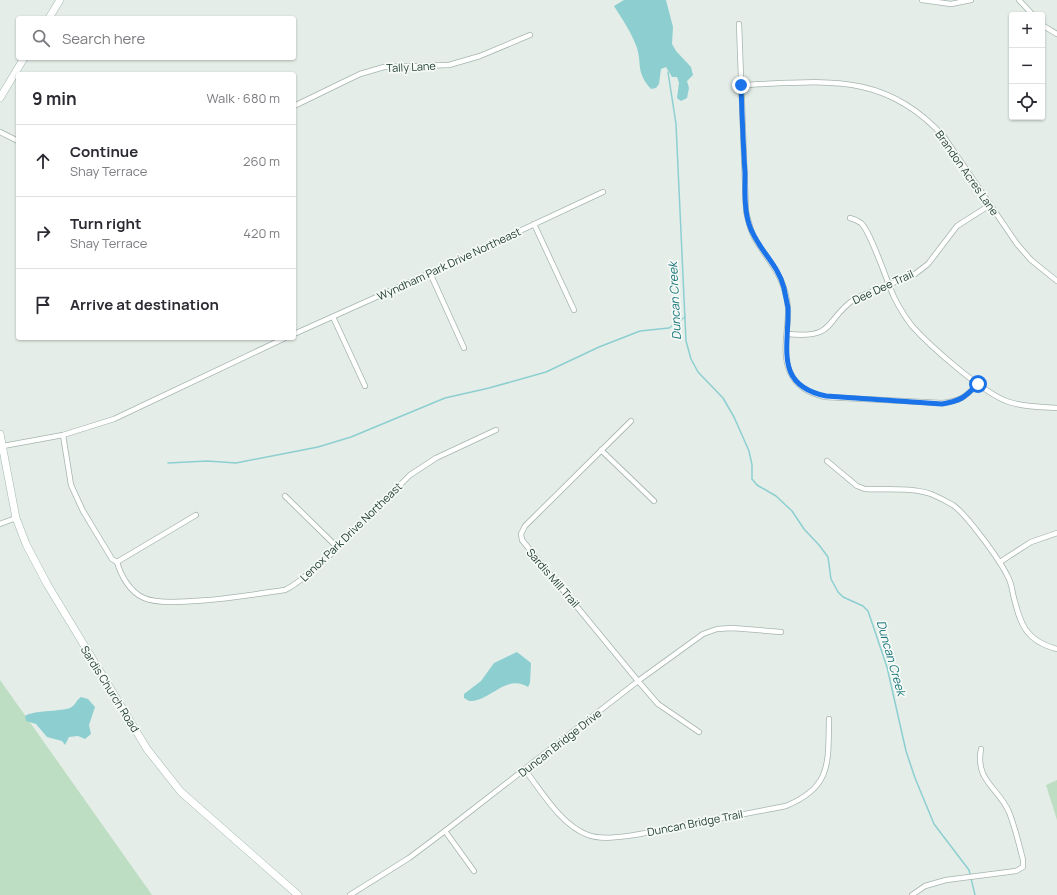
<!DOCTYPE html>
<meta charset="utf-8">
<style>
:root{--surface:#fff;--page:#f7f7f7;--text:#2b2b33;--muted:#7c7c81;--line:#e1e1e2}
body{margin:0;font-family:Manrope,sans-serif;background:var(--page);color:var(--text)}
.controls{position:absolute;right:12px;top:12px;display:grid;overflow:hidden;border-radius:4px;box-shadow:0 1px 3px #0004}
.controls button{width:36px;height:36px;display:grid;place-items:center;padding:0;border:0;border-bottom:1px solid var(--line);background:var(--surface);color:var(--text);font:20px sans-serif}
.stop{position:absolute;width:12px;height:12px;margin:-9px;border:3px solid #1a73e8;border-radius:50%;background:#fff}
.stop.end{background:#1a73e8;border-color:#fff;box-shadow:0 1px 4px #0008}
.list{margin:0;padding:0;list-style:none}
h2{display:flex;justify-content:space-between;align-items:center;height:52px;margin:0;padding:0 16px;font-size:17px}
h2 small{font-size:13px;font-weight:400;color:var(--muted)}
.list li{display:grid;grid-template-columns:26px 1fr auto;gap:12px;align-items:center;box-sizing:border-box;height:72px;padding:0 16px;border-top:1px solid var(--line)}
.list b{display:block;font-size:15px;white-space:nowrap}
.list p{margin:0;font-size:13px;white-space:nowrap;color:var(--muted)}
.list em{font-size:13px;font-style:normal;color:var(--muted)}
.icon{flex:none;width:22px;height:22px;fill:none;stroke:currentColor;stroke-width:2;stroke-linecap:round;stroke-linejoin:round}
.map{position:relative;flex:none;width:1057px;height:895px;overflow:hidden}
.search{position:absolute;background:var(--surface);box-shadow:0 1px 3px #0004;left:16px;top:16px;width:280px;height:44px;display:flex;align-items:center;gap:10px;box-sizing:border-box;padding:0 14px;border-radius:4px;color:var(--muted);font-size:15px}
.panel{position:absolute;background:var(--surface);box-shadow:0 1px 3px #0004;left:16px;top:72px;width:280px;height:268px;border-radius:4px}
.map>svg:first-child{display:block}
.green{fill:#bddec2}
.water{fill:#8dcfd1}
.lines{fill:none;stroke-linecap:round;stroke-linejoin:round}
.stream{stroke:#8dcfd1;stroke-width:1.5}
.street-casing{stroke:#a6b5ae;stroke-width:6}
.secondary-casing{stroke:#a2b9ae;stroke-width:8}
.street{stroke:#fff;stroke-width:4.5}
.secondary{stroke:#fff;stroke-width:7}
.route{stroke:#1a73e8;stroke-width:5}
.labels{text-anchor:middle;stroke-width:3.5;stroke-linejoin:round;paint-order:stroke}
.street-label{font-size:11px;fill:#233f34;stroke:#f5faf7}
.water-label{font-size:12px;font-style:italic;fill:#1d777b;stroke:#f5faf7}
</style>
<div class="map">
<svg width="1057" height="895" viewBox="0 0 1057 895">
<rect width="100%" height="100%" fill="#e4ede8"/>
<g class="green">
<polygon points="0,680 152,895 0,895"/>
<polygon points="1057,780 1057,820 1046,785"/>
</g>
<g class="water">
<path d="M624,0H666L673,27L672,44L676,51L691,67L693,75L687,81L689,88L687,98L681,101L677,98L679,83L677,77H672L666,67L661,69L659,84L656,88L651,89C636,72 642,66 637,48C632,33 622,19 614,6Z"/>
<path d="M517,652L531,663L530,683L528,687C506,673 490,702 469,701L464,698V694L481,681L494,663Z"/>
<path d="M81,697L88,699L95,707L89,725L91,734L85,739L78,736L69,737L65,745L62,741L47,737L36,724L26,721L25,716C34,710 57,712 70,708C75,706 76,700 81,697Z"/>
</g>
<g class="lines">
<g class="stream">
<polyline points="668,72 676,124 686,341 691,359 698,372 723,398 734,417 749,451 752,465 752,479 757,485 776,496 792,511 804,529 819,545 828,557 831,579 838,592 843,597 863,606 868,611 887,667 906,751 915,778 934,824 969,870 975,895"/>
<polyline points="168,463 207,461 236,463 318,447 351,437 445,398 489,388 546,372 599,347 640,331 669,328 685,317"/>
</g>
<defs>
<g id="street">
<polyline points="922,0 951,4 971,0"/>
<polyline points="1019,0 1033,15"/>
<path d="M739,24L746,211C748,220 750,229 754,237C769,263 785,275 788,308C789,328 781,352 790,372C796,387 810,393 825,397L942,403C961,401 965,397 978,384"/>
<polyline points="1042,25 1057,34"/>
<path d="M741,85C822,82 884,70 944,137L1017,244L1031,260L1057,281"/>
<polyline points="294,106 360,74 384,67 449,65 480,56 530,35"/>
<polyline points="0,132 18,141"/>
<path d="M850,218C854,219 858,221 861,223C871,232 887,282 894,297C899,307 905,317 912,326C930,346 984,394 1009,402C1024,407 1041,407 1057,408"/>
<polyline points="534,224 574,310"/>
<polyline points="430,273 464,348"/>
<polyline points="333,317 365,386"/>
<polyline points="294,334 430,273 603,192"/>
<path d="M787,334C838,339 823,320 856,298L915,274L928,264L957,226L990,205"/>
<polyline points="631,421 525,526 521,534 522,540 638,681 658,704 699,732"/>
<path d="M63,435L71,485L83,511L112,559L117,562C121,576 130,592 144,598C167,609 256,594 285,590C301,582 307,573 321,564L410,475L436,458L496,430"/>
<polyline points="3,446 63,435 114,419 285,338"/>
<polyline points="601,450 654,501"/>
<path d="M827,461L857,486L865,489C886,490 911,487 931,494C938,497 946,501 953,505C967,515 1000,560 1008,577C1011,582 1012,589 1013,594C1020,623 1025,641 1057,649"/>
<polyline points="285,496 337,547"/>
<polyline points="0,524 16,518"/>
<polyline points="117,562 196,515"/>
<polyline points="1000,562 1031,542 1057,533"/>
<path d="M525,770C542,792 561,825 588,835C608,843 656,831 678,826C714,820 750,813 786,806C832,787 828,763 829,719"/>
<polyline points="445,831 474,871"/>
<polyline points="350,895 409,858 445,831 638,681 703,634 717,629 732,628 781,632"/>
<path d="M912,895L925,886L946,880L1016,871L1023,867V860C1019,844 1015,827 1009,812C998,787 975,781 981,749"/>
</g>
<g id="secondary">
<polyline points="49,18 60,0"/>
<polyline points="0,98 24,58"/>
<polyline points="0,434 16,518 26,544 47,584 147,749 181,792 298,895"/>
</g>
</defs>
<use href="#street" class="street-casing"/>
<use href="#secondary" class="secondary-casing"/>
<use href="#street" class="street"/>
<use href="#secondary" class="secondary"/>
</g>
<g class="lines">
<path class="route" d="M741,85C742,114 743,143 745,173C745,190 744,208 749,224C756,248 778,263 784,288C785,294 787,302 788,308C789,348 774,385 826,396L942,404C961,401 965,397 978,384"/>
</g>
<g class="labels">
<g class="street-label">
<text transform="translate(411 67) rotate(-3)" y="4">Tally Lane</text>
<text transform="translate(967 173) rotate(55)" y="4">Brandon Acres Lane</text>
<text transform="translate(449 264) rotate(-25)" y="4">Wyndham Park Drive Northeast</text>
<text transform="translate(883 287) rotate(-25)" y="4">Dee Dee Trail</text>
<text transform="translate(351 532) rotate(-44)" y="4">Lenox Park Drive Northeast</text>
<text transform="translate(553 578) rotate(49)" y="4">Sardis Mill Trail</text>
<text transform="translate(110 689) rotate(58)" y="4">Sardis Church Road</text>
<text transform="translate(560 743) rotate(-38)" y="4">Duncan Bridge Drive</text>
<text transform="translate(695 823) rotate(-11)" y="4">Duncan Bridge Trail</text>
</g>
<g class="water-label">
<text transform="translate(675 301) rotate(-93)" y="4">Duncan Creek</text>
<text transform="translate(891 658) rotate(74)" y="4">Duncan Creek</text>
</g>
</g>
</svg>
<div class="controls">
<button>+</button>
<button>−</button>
<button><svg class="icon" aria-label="locate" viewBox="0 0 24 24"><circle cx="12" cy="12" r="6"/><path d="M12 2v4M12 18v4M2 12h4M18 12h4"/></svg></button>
</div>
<div class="stop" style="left:978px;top:384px"></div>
<div class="stop end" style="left:741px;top:85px"></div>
<div class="search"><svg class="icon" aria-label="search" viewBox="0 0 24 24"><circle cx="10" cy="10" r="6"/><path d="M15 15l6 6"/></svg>Search here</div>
<section class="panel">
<h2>9 min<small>Walk · 680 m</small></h2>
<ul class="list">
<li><svg class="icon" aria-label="ahead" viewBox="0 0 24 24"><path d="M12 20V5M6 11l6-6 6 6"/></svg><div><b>Continue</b><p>Shay Terrace</p></div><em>260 m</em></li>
<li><svg class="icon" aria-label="right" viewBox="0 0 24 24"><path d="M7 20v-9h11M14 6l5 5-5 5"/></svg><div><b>Turn right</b><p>Shay Terrace</p></div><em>420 m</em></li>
<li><svg class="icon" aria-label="arrive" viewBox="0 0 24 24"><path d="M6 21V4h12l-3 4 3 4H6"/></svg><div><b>Arrive at destination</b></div></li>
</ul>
</section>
</div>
